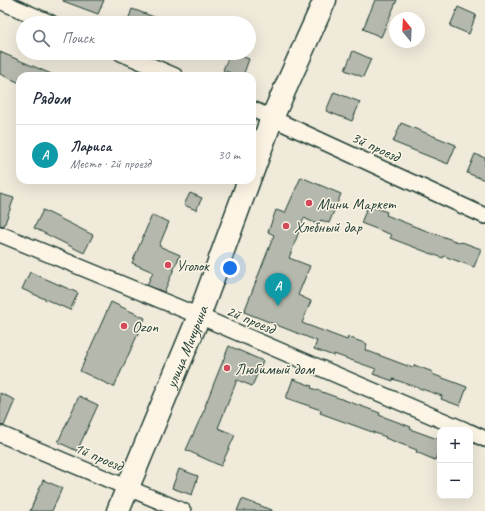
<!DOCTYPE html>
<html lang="ru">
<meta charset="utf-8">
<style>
:root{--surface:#fff;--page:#f6f6f7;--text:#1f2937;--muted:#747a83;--line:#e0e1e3;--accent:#2563eb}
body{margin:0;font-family:Caveat,sans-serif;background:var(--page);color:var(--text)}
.controls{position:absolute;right:12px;bottom:12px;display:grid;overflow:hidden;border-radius:8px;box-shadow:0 4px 16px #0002}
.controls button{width:36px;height:36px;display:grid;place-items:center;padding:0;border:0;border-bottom:1px solid var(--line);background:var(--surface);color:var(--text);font:20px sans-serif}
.compass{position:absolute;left:389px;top:12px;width:36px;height:36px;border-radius:50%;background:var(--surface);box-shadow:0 4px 16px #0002;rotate:342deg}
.you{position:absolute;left:230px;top:268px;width:14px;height:14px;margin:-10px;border:3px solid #fff;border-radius:50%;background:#1a73e8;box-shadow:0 0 0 6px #1a73e833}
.badge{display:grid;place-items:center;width:26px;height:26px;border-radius:50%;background:var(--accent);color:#fff;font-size:13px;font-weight:700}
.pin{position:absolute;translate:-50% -33px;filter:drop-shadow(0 1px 2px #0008)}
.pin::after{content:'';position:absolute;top:21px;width:14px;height:12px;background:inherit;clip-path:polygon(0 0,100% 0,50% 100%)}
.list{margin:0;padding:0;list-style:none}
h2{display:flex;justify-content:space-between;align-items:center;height:52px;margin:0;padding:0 16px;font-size:17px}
h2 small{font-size:13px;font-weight:400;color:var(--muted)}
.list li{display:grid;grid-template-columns:26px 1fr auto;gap:12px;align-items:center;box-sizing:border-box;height:60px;padding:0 16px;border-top:1px solid var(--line)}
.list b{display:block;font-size:15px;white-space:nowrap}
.list p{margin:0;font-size:13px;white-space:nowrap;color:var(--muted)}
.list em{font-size:13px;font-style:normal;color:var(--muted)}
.icon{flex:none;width:22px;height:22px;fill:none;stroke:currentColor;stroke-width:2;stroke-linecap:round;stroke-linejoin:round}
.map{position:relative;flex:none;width:485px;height:511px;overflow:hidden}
.search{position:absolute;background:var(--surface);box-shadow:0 4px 16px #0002;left:16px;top:16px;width:240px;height:44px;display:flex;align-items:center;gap:10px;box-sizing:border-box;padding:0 14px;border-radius:22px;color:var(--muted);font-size:15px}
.panel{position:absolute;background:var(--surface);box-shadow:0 4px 16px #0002;left:16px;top:72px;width:240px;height:112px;border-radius:12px}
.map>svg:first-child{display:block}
.building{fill:#b5b9ad;stroke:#1f3d34}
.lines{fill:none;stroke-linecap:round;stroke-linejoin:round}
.minor-casing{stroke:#1f3d34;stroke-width:18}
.primary-casing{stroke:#1f3d34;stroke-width:25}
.minor{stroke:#fcf5e5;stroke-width:15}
.primary{stroke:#fcf5e5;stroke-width:22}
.poi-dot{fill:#d1495b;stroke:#fcf5e5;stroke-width:1.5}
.labels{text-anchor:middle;stroke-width:3;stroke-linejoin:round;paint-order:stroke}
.street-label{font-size:16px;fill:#1f3d34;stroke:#fcf5e5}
.poi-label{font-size:16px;fill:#1f3d34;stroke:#fcf5e5;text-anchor:start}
</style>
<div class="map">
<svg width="485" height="511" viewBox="0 0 485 511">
<rect width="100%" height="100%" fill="#efeada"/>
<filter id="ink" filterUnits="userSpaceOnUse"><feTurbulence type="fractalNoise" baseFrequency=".025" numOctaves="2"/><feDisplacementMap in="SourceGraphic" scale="8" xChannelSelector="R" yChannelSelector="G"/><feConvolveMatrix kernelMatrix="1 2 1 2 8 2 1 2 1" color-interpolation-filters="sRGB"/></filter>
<g filter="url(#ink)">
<g class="building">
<polygon points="63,0 104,0 98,14 63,1"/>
<polygon points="375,0 397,0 381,37 363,29"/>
<polygon points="458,7 476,15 469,34 450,26"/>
<polygon points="132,9 168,22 168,23 127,23"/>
<polygon points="353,51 371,59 363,77 345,70"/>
<polygon points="0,52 56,76 20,76 20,83 0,74"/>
<polygon points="230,53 233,53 249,59 243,76 238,76 223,70"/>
<polygon points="334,92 360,102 352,121 326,111"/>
<polygon points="401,123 456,145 448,164 393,142"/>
<polygon points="475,154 485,158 485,180 467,173"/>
<polygon points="301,177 341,194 329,223 321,220 319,225 304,218 289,258 310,266 298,295 311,301 302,323 347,340 348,337 367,344 365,350 413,368 414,365 433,372 432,374 467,387 460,406 441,399 442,396 393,379 393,381 373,374 376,369 334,354 334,356 314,349 317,341 244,312 274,235 268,232 276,210 285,213"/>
<polygon points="190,193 202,198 196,210 184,205"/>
<polygon points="0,194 14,198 4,226 0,225"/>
<polygon points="368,205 387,212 386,215 416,227 461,243 462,242 481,249 474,267 444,256 443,258 424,251 390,238 392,235 361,223"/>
<polygon points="43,210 93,235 84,253 34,228"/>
<polygon points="152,215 169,222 159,246 180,255 164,292 147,285 153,272 132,263"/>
<polygon points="30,272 78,293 70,310 22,289"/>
<polygon points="111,302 145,318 114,387 80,371"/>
<polygon points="229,346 263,361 252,386 237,380 218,428 235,435 221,466 186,450 206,406 205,406 216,378"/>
<polygon points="293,379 312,386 311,388 380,413 379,415 411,427 410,429 440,440 440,447 435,460 416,452 417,450 385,438 386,437 320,413 321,410 286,398"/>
<polygon points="0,393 15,400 4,426 0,425"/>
<polygon points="79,396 98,405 77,451 58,442"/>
<polygon points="179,469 198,476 192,495 172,488"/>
<polygon points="43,480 62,488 52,511 30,511"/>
<polygon points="242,499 272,510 272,511 237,511"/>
</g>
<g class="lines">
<defs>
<g id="minor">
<polyline points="0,1 51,23"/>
<polyline points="121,53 175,76"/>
<polyline points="252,109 485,216"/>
<polyline points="0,234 199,316 465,430"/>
<polyline points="470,432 485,439"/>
<polyline points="0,434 183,511"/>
</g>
<g id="primary">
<polyline points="252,173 272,118 325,0"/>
<path id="s1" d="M118,511L199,316L249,180"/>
</g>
</defs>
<use href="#minor" class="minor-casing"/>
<use href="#primary" class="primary-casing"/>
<use href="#minor" class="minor"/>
<use href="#primary" class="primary"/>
</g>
</g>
<g class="poi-dot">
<circle cx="309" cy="203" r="4"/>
<circle cx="286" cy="226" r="4"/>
<circle cx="168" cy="265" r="4"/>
<circle cx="124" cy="326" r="4"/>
<circle cx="227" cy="368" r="4"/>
</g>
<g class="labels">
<g class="street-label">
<text transform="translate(376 146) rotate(25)" y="6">3й проезд</text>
<text transform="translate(251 319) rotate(23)" y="6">2й проезд</text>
<text dy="6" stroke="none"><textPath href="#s1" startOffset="178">улица Мичурина</textPath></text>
<text transform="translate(99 456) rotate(23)" y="6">1й проезд</text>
</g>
<g class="poi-label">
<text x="317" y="209">Мини Маркет</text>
<text x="294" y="232">Хлебный дар</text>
<text x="176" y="271">Уголок</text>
<text x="132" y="332">Ozon</text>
<text x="235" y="374">Любимый дом</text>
</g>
</g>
</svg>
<div class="controls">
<button>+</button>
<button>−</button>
</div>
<svg class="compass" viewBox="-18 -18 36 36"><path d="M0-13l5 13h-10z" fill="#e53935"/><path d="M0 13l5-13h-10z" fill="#747a83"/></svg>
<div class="you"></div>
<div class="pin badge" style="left:278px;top:306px;background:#0f9aa8">A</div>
<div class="search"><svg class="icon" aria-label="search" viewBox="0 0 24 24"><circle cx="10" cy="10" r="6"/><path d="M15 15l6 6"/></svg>Поиск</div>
<section class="panel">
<h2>Рядом<small></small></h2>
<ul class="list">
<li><span class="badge" style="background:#0f9aa8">A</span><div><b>Лариса</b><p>Место · 2й проезд</p></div><em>30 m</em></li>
</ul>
</section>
</div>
